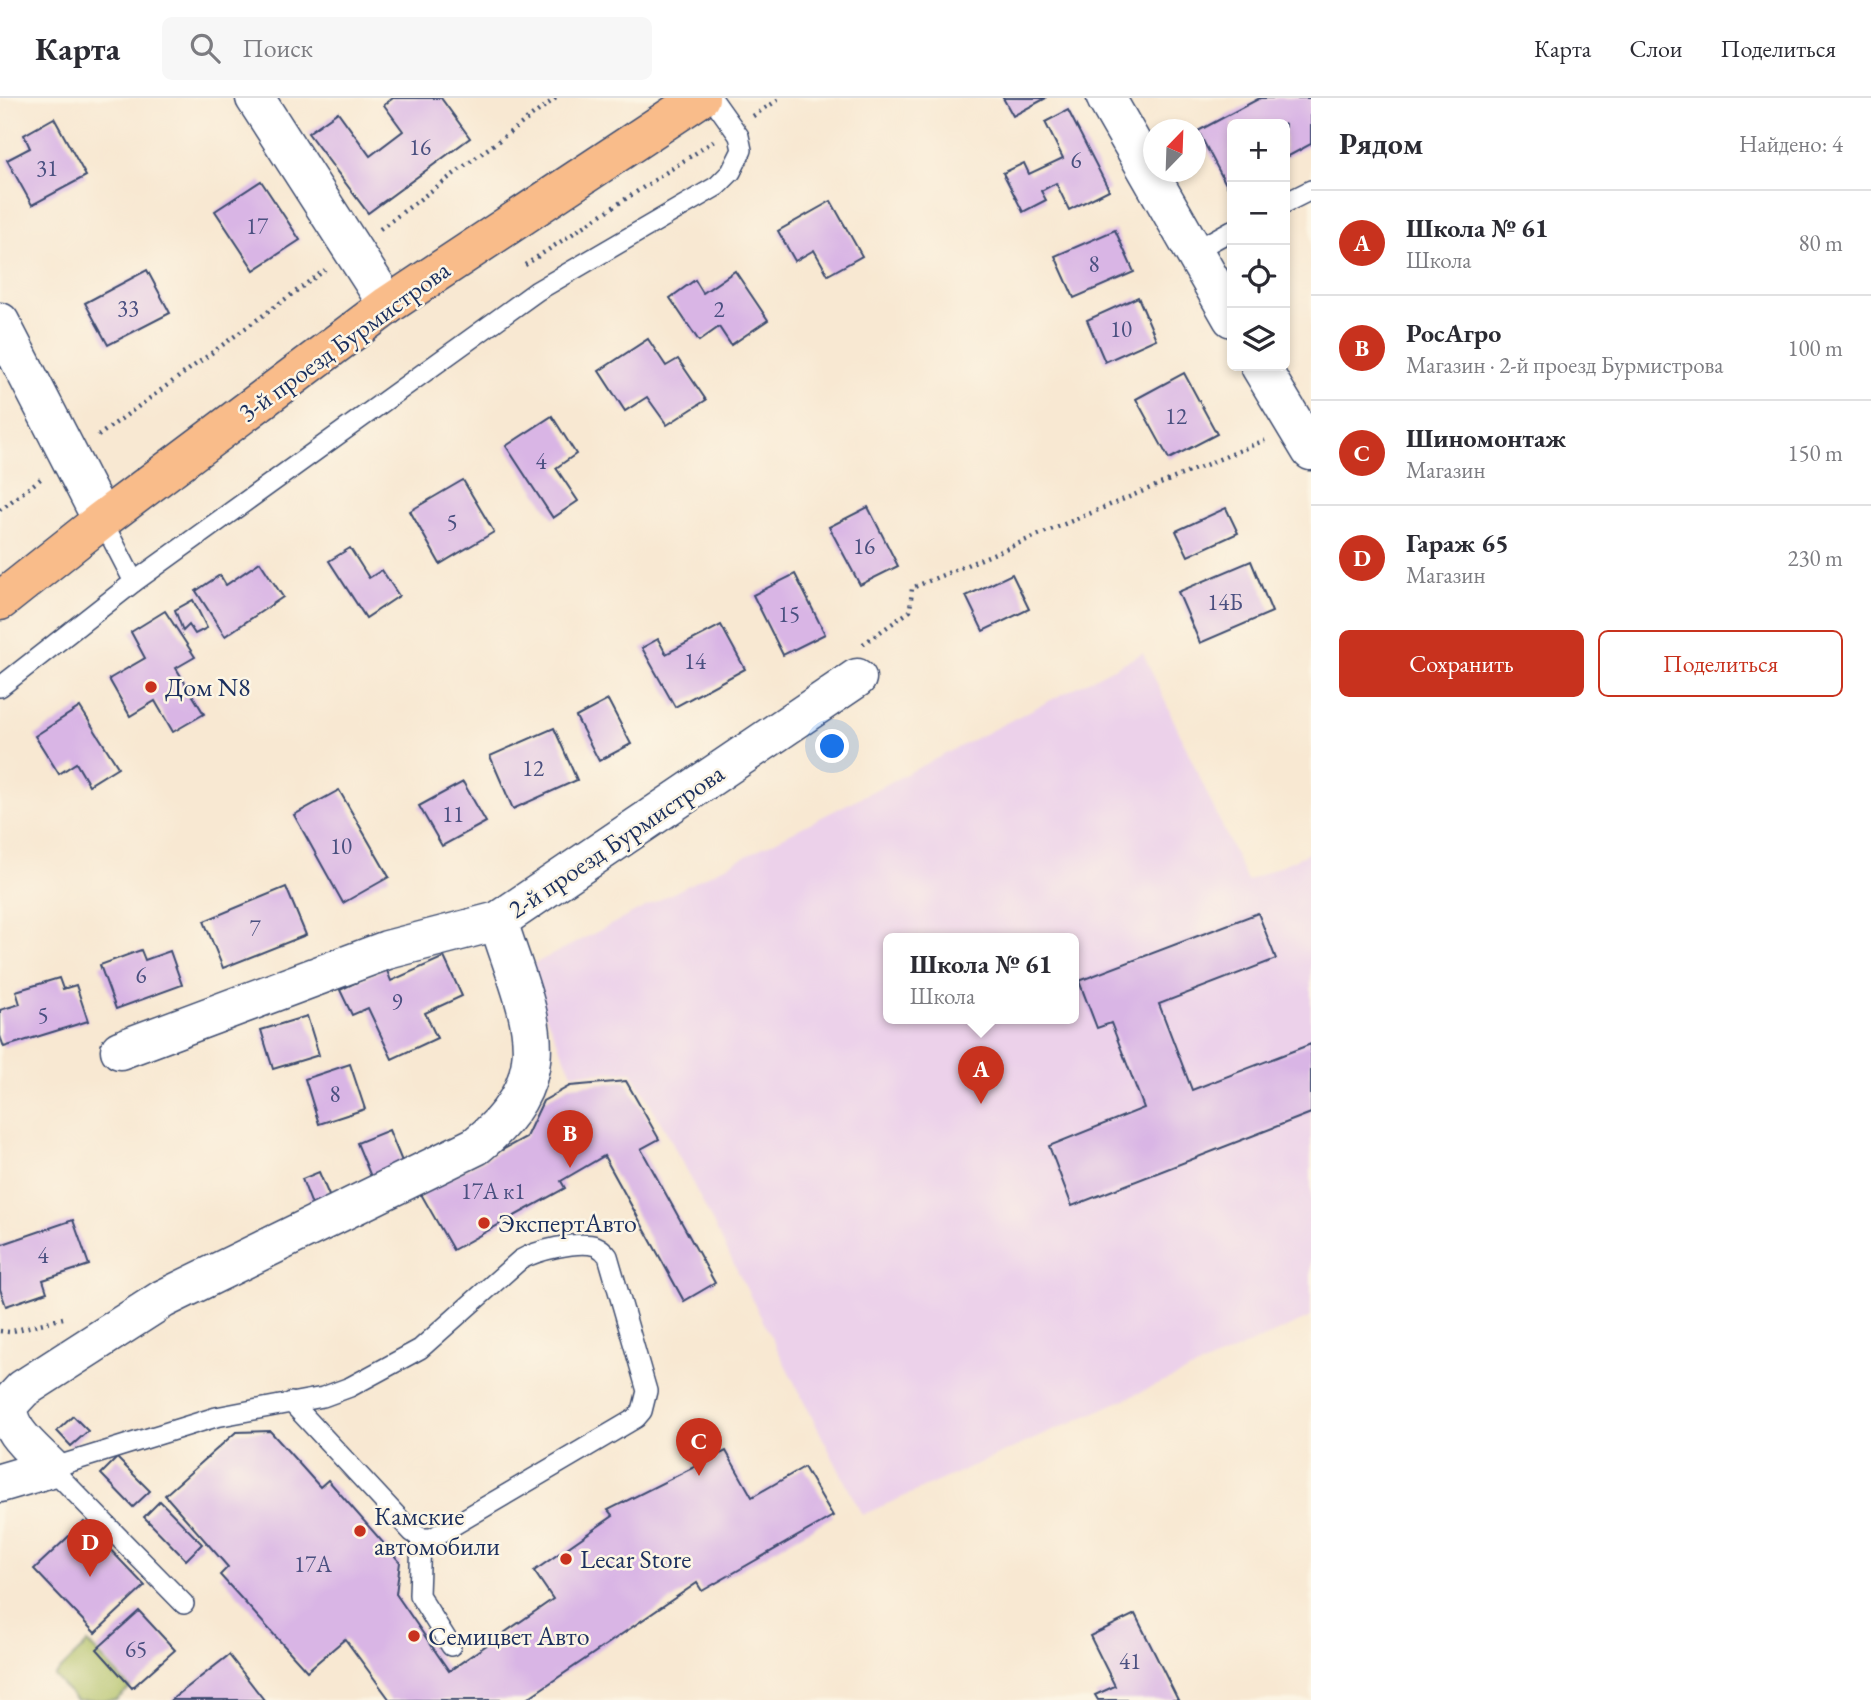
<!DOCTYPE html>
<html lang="ru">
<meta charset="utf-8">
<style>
:root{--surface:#fff;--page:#f7f7f7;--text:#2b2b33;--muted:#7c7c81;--line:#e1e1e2;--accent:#c8321e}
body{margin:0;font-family:"EB Garamond",serif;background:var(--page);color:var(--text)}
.controls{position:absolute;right:21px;top:21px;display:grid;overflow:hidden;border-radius:10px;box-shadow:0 4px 10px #0003}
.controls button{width:63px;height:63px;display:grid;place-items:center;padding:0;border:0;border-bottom:2px solid var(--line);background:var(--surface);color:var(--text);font:35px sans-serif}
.compass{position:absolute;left:1143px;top:21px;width:63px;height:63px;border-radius:50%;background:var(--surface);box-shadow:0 4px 10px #0003;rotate:23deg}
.you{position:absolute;left:833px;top:649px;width:24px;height:24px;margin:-18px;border:5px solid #fff;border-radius:50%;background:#1a73e8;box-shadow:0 0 0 10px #1a73e833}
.badge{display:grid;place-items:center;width:46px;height:46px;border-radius:50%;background:var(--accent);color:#fff;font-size:23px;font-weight:700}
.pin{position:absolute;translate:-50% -58px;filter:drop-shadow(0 2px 4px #0008)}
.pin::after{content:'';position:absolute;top:37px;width:24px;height:21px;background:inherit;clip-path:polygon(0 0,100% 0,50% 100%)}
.popup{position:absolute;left:883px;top:835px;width:196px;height:91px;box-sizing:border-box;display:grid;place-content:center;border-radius:10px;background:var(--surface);filter:drop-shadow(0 2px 5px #0005);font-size:23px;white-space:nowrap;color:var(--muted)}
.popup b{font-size:26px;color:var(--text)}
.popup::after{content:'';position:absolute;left:50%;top:100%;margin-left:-14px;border:14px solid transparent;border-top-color:var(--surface)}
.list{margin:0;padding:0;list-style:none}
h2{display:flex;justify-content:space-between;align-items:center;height:91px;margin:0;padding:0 28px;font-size:30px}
h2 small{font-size:23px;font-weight:400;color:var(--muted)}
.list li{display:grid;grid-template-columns:46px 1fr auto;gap:21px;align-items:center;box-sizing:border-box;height:105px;padding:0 28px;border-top:2px solid var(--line)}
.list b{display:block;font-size:26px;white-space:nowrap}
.list p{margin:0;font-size:23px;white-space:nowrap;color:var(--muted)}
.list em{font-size:23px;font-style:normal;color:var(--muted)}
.actions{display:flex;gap:14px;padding:21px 28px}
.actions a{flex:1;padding:16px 0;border:2px solid var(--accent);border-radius:10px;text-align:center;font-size:24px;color:var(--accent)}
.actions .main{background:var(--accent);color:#fff}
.icon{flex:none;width:38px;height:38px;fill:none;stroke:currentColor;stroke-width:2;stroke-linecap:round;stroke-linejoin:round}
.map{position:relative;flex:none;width:1311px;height:1602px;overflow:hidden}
header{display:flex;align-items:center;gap:42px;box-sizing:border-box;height:98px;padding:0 35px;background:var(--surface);border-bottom:2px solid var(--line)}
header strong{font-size:33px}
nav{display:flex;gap:38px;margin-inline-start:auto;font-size:24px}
.search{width:490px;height:63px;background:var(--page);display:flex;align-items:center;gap:18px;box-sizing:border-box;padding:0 24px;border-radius:10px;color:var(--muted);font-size:26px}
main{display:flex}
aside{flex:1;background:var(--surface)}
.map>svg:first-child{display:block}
.built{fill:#ecd1ea;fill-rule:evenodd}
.green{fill:#adbe61;stroke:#647660;stroke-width:2}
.building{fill:#d9b5e5}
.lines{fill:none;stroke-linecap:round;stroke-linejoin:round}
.service-casing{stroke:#3c4b6f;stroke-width:22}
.minor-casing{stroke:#3c4b6f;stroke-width:41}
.primary-casing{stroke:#3c4b6f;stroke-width:41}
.path{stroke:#3c4b6f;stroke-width:4.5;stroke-dasharray:2 5;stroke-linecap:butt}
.service{stroke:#fff;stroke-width:19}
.minor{stroke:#fff;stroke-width:38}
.primary{stroke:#f9bc8a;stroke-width:38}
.poi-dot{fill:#c8321e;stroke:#fcf5e5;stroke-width:2.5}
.labels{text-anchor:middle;stroke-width:5;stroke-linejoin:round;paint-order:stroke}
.number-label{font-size:23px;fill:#4a5080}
.street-label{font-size:26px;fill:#1b2f5e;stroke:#fcf5e5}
.poi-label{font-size:26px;fill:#1b2f5e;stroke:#fcf5e5;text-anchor:start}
</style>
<header>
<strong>Карта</strong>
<div class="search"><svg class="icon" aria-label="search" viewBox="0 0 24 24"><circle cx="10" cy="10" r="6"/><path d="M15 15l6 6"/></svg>Поиск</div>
<nav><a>Карта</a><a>Слои</a><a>Поделиться</a></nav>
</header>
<main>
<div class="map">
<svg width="1311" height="1602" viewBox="0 0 1311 1602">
<rect width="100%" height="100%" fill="#fcf5e5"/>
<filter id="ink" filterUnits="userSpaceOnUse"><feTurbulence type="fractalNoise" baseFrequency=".0143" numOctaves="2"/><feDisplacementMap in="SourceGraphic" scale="14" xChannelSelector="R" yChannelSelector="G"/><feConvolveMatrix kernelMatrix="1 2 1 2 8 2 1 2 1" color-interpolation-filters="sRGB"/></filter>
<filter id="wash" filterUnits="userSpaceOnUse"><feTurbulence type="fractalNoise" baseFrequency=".00686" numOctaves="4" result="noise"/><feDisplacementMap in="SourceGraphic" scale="28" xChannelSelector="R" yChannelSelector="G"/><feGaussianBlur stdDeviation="1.57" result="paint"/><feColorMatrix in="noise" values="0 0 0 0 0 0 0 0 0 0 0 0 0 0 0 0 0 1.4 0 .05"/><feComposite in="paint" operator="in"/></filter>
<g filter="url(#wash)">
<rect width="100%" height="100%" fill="#f8e8d2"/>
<path class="built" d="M1143,555L1247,783L1311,754V1219L862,1417L668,1037L632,974L572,975L524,871ZM888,840H1074V920H888Z"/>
<polygon class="green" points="88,1545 130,1590 116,1602 76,1602 54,1578"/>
<g id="blocks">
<g class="building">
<polygon points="393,0 441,0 470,40 368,115 308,35 338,14 370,58 403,33 384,7"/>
<polygon points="1003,0 1046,0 1013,18"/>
<polygon points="1260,0 1311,0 1311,46 1285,60 1285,26 1232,26 1232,87 1228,90 1198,33"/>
<polygon points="1068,12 1109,92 1069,112 1056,85 1041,93 1046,102 1023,114 1003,75 1024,65 1029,76 1063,60 1045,24"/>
<polygon points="54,20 86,78 32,107 7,62 30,50 24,37"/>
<polygon points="261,83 300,142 254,172 215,113"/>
<polygon points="831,103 862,158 828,177 814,152 795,163 778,133"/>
<polygon points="1115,132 1134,174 1074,200 1055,158"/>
<polygon points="147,172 170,215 108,247 85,205"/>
<polygon points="735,173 768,222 731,247 719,229 699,243 670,200 695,182 703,195"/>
<polygon points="1138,199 1156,241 1105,264 1087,222"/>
<polygon points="648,241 666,268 678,261 706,302 667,327 647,299 625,313 599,273"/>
<polygon points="1184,275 1217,336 1169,361 1136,301"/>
<polygon points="552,318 576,356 556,370 578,403 553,420 506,348"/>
<polygon points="463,382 494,434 440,466 410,413"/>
<polygon points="868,409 898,468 860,487 829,429"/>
<polygon points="1226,410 1238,435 1188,458 1176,433"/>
<polygon points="350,450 369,480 382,472 399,498 366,520 329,463"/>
<polygon points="1251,463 1272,514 1200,545 1178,494"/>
<polygon points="260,464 283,499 225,538 196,493 220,477 226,487"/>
<polygon points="795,476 825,536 783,557 753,497"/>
<polygon points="1012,476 1029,511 983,533 966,498"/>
<polygon points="193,502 207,530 195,536 189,527 183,533 175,512"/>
<polygon points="165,513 195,559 176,570 204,616 173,634 155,603 130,618 109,581 145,560 131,534"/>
<polygon points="721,527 745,571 675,609 642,550 658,541 666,556"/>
<polygon points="608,602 631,646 599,663 576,619"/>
<polygon points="80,609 118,669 89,687 76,665 59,676 35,638"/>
<polygon points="554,630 577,682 513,711 490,658"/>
<polygon points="463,684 486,724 442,748 419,708"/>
<polygon points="339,692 389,779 343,805 294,717"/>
<polygon points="286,789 306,837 223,870 204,823"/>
<polygon points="1258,815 1276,861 1159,906 1192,992 1311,946 1311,1015 1072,1108 1049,1048 1144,1010 1111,925 1097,930 1079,883"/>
<polygon points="141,852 145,862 170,853 182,887 116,911 100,867"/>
<polygon points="444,859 462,898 425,915 437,940 392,961 368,910 352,917 340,892 386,870 391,883"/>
<polygon points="59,880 63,891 76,887 88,923 4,949 0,938 0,912 20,906 16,893"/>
<polygon points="307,918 319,957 273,971 261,932"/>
<polygon points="350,966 365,1011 319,1026 305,981"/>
<polygon points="626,983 659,1041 641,1051 715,1185 684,1203 604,1058 561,1083 565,1090 453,1152 421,1096 526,1039 543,1003 570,988"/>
<polygon points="389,1032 406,1073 374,1086 357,1045"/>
<polygon points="319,1074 330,1100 312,1107 302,1081"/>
<polygon points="73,1122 89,1167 43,1182 47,1194 6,1208 0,1191 0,1147"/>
<polygon points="73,1318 88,1333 71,1348 57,1333"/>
<polygon points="270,1333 320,1389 328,1382 400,1464 396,1496 449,1573 553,1501 534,1473 613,1418 608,1412 726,1353 752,1399 804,1369 833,1418 702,1493 697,1485 525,1602 390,1602 345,1541 307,1573 220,1477 228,1469 165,1397 236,1334"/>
<polygon points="117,1360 150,1393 133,1409 101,1376"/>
<polygon points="160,1403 202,1446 186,1462 144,1419"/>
<polygon points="84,1424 145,1488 95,1535 34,1471"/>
<polygon points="139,1513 175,1552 132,1590 97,1551"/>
<polygon points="1135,1516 1178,1602 1098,1602 1095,1597 1115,1588 1090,1538"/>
<polygon points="229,1557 264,1602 171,1602"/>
</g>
</g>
</g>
<g filter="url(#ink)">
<use href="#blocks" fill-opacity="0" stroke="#3c4b6f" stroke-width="2"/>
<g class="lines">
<defs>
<g id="service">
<polyline points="1285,105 1311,92"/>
<polyline points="1194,153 1232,132"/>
<polyline points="102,422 134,484"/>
<polyline points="0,589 134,484 537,193 717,88 731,74 742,52 739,38 712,0"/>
<polyline points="421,1440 419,1497 451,1548"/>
<path d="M184,1506L51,1370L216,1319L323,1299L350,1289L420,1251L520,1162C535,1153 578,1142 596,1148C601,1150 605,1154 608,1158L647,1293L642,1313L636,1320L432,1440H421L412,1434L291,1304"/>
</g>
<g id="minor">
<polyline points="255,0 388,207"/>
<polyline points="1106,0 1232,220"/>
<polyline points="0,224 102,422"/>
<polyline points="1260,268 1311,353"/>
<polyline points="120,952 387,852 498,823 857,580"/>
<path d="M0,1385L51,1370C35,1353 4,1331 9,1306L23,1291L163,1201L476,1048C566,975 527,915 498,823"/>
</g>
<polyline id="primary" points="0,503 102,422 388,207 700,0"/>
</defs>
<use href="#service" class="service-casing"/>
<use href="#minor" class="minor-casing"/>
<use href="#primary" class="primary-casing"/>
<g class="path">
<polyline points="753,18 781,0"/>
<polyline points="380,131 556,0"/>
<polyline points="525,167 714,43"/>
<polyline points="98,338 325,172"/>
<polyline points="0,412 43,379"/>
<polyline points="863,546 910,513 912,490 1265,342"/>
<polyline points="0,1233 9,1234 63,1220"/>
</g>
<use href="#service" class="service"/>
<use href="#minor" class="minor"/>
<use href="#primary" class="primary"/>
</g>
</g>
<g class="poi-dot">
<circle cx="151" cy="589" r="7"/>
<circle cx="484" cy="1125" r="7"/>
<circle cx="360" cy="1433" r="7"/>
<circle cx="566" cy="1461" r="7"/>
<circle cx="414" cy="1538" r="7"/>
</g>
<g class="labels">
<g class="number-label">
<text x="420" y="57">16</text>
<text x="1076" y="70">6</text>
<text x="47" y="78">31</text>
<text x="257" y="136">17</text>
<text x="1094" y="174">8</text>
<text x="128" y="218">33</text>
<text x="719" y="219">2</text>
<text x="1121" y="239">10</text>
<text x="1176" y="326">12</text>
<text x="541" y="371">4</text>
<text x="452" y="432">5</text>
<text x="864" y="456">16</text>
<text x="1225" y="512">14Б</text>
<text x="789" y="524">15</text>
<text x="695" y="571">14</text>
<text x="533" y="678">12</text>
<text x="453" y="724">11</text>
<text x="341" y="756">10</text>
<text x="255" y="838">7</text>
<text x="141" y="885">6</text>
<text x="397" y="912">9</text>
<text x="43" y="925">5</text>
<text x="335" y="1004">8</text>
<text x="493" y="1101">17А к1</text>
<text x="43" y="1165">4</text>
<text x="313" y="1474">17А</text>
<text x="136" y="1559">65</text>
<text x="1130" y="1571">41</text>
</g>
<g class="street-label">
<text transform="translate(344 243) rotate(-36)" y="9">3-й проезд Бурмистрова</text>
<text transform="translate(616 743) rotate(-34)" y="9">2-й проезд Бурмистрова</text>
</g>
<g class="poi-label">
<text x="165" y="598">Дом N8</text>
<text x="498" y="1134">ЭкспертАвто</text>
<text x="374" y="1427">Камские<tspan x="374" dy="30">автомобили</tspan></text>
<text x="580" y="1470">Lecar Store</text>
<text x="428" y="1547">Семицвет Авто</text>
</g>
</g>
</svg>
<div class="controls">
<button>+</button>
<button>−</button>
<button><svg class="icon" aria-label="locate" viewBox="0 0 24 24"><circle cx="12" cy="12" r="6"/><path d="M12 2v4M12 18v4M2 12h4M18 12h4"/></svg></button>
<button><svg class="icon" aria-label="layers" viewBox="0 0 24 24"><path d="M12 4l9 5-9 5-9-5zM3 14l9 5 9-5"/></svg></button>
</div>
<svg class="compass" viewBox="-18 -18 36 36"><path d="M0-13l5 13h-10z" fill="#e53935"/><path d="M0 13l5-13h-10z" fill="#7c7c81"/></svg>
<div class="you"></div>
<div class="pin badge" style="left:981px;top:1006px">A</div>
<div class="popup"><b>Школа № 61</b>Школа</div>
<div class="pin badge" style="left:570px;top:1070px">B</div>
<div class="pin badge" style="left:699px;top:1378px">C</div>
<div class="pin badge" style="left:90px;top:1479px">D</div>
</div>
<aside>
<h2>Рядом<small>Найдено: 4</small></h2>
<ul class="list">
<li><span class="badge">A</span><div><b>Школа № 61</b><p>Школа</p></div><em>80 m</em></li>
<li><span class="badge">B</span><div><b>РосАгро</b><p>Магазин · 2-й проезд Бурмистрова</p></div><em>100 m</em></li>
<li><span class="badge">C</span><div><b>Шиномонтаж</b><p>Магазин</p></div><em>150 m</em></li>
<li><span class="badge">D</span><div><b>Гараж 65</b><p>Магазин</p></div><em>230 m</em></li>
</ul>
<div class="actions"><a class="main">Сохранить</a><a>Поделиться</a></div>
</aside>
</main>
